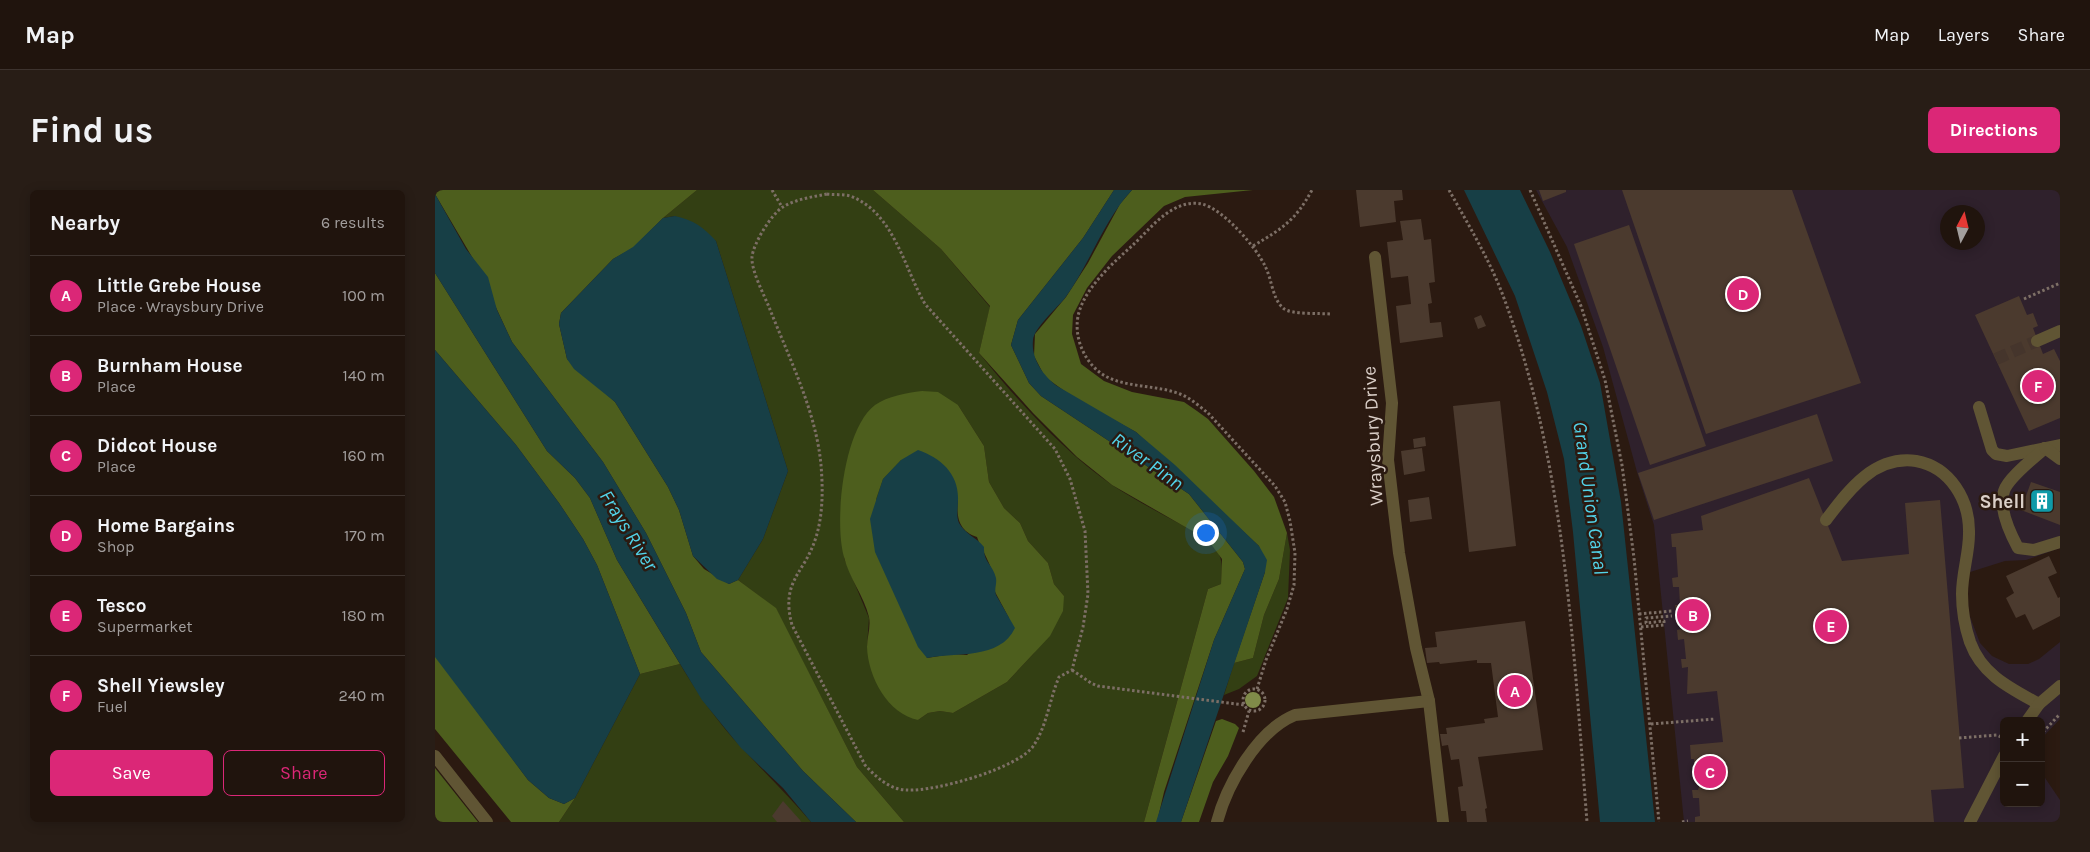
<!DOCTYPE html>
<meta charset="utf-8">
<style>
:root{--surface:#20140d;--page:#281d16;--text:#f1f3f6;--muted:#a29e9d;--line:#3d332e;--accent:#db2777}
body{margin:0;font-family:Karla,sans-serif;background:var(--page);color:var(--text)}
.controls{position:absolute;right:15px;bottom:15px;display:grid;overflow:hidden;border-radius:8px;box-shadow:0 2px 12px #0003}
.controls button{width:45px;height:45px;display:grid;place-items:center;padding:0;border:0;border-bottom:1px solid var(--line);background:var(--surface);color:var(--text);font:25px sans-serif}
.compass{position:absolute;left:1505px;top:15px;width:45px;height:45px;border-radius:50%;background:var(--surface);box-shadow:0 2px 12px #0003;rotate:7deg}
.you{position:absolute;left:770px;top:342px;width:18px;height:18px;margin:-12px;border:4px solid #fff;border-radius:50%;background:#1a73e8;box-shadow:0 0 0 8px #1a73e833}
.badge{display:grid;place-items:center;width:32px;height:32px;border-radius:50%;background:var(--accent);color:#fff;font-size:16px;font-weight:700}
.pin{position:absolute;translate:-50% -50%;border:2px solid #fff;box-shadow:0 1px 5px #0006}
.list{margin:0;padding:0;list-style:none}
h2{display:flex;justify-content:space-between;align-items:center;height:65px;margin:0;padding:0 20px;font-size:21px}
h2 small{font-size:16px;font-weight:400;color:var(--muted)}
.list li{display:grid;grid-template-columns:32px 1fr auto;gap:15px;align-items:center;box-sizing:border-box;height:80px;padding:0 20px;border-top:1px solid var(--line)}
.list b{display:block;font-size:19px;white-space:nowrap}
.list p{margin:0;font-size:16px;white-space:nowrap;color:var(--muted)}
.list em{font-size:16px;font-style:normal;color:var(--muted)}
.actions{display:flex;gap:10px;padding:15px 20px}
.actions a{flex:1;padding:11px 0;border:1px solid var(--accent);border-radius:8px;text-align:center;font-size:18px;color:var(--accent)}
.actions .main{background:var(--accent);color:#fff}
.map{position:relative;flex:none;width:1625px;height:632px;overflow:hidden;border-radius:8px}
header{display:flex;align-items:center;gap:30px;box-sizing:border-box;height:70px;padding:0 25px;background:var(--surface);border-bottom:1px solid var(--line)}
header strong{font-size:24px}
nav{display:flex;gap:28px;margin-inline-start:auto;font-size:18px}
.intro{display:flex;align-items:center;justify-content:space-between;box-sizing:border-box;height:120px;padding:0 30px}
h1{margin:0;font-size:35px}
.button{padding:12px 22px;border-radius:8px;background:var(--accent);color:#fff;font-size:18px;font-weight:700}
main{display:flex;gap:30px;padding:0 30px}
aside{flex:1;background:var(--surface);border-radius:8px;box-shadow:0 2px 12px #0003}
.map>svg:first-child{display:block}
.commercial{fill:#2f212c;fill-rule:evenodd}
.green{fill:#333f13;fill-rule:evenodd}
.forest{fill:#4d5e1d;fill-rule:evenodd}
.water{fill:#173f46}
.building{fill:#4b3a2e}
.lines{fill:none;stroke-linecap:round;stroke-linejoin:round}
.minor-tunnel{stroke:#45352c;stroke-width:12;stroke-dasharray:12 6;stroke-linecap:butt}
.path{stroke:#7d6f66;stroke-width:3;stroke-dasharray:2.5 2.5;stroke-linecap:butt}
.minor{stroke:#605534;stroke-width:12}
.tree{fill:#808b49}
.labels{text-anchor:middle;stroke-width:5;stroke-linejoin:round;paint-order:stroke}
.street-label{font-size:19px;fill:#dacfc8;stroke:#2b1a11}
.poi-label{font-size:19px;font-weight:bold;fill:#dacfc8;stroke:#2b1a11;text-anchor:end}
.water-label{font-size:20px;font-style:italic;fill:#52d3e9;stroke:#2b1a11}
</style>
<header>
<strong>Map</strong>
<nav><a>Map</a><a>Layers</a><a>Share</a></nav>
</header>
<div class="intro"><h1>Find us</h1><a class="button">Directions</a></div>
<main>
<aside>
<h2>Nearby<small>6 results</small></h2>
<ul class="list">
<li><span class="badge">A</span><div><b>Little Grebe House</b><p>Place · Wraysbury Drive</p></div><em>100 m</em></li>
<li><span class="badge">B</span><div><b>Burnham House</b><p>Place</p></div><em>140 m</em></li>
<li><span class="badge">C</span><div><b>Didcot House</b><p>Place</p></div><em>160 m</em></li>
<li><span class="badge">D</span><div><b>Home Bargains</b><p>Shop</p></div><em>170 m</em></li>
<li><span class="badge">E</span><div><b>Tesco</b><p>Supermarket</p></div><em>180 m</em></li>
<li><span class="badge">F</span><div><b>Shell Yiewsley</b><p>Fuel</p></div><em>240 m</em></li>
</ul>
<div class="actions"><a class="main">Save</a><a>Share</a></div>
</aside>
<div class="map">
<svg width="1625" height="632" viewBox="0 0 1625 632">
<rect width="100%" height="100%" fill="#2b1a11"/>
<path class="commercial" d="M1101,0H1625V358L1591,370L1570,371L1532,383L1531,388L1534,424L1545,453L1557,466L1574,474H1593L1604,469L1625,452V529L1606,549V531H1569V613H1606V582L1625,610V632H1249L1219,335L1202,282L1168,157L1132,57ZM1512,22H1542V52H1512Z"/>
<g class="green">
<path d="M262,0H438L506,59L555,117L544,163C581,209 628,261 677,295C707,315 742,331 773,350C789,366 787,372 786,394L773,399L709,632H469L422,577L341,419L303,390L328,349L353,281L281,51L240,26L228,28ZM523,215L549,256L554,292L569,318L585,333L593,351L613,373L619,394L629,406L599,463L572,492L518,523L505,521L493,523L483,530L441,491L432,456L434,428L409,368Z"/>
<polygon points="852,343 855,360 853,408 822,486 804,499 789,505 799,473 818,468 829,425 844,389"/>
<path d="M245,474C263,504 283,533 307,558C330,583 354,606 376,632H124L140,608L205,484Z"/>
</g>
<g class="forest">
<polygon points="0,0 262,0 228,28 198,58 178,69 126,123 124,134 132,169 180,212 233,297 244,320 258,366 269,379 294,394 303,390 341,418 422,577 469,632 421,632 368,581 266,462 251,423 211,343 168,272 77,152 40,72 0,4"/>
<polygon points="438,0 679,0 648,48 583,130 576,155 594,193 606,206 754,304 808,372 810,379 779,450 729,602 722,632 709,632 773,399 786,394 787,369 773,350 677,295 642,267 598,223 544,163 555,116 506,59"/>
<polygon points="697,0 818,0 750,7 729,16 677,66 652,98 638,125 637,144 646,174 669,191 697,202 749,212 762,221 773,229 819,281 839,307 852,343 844,389 829,425 818,468 799,473 830,382 824,356 701,242 642,210 610,187 599,166 600,144 631,107 653,73 685,14"/>
<polygon points="0,83 112,261 140,288 155,308 182,370 245,474 205,484 162,375 148,349 124,313 81,255 0,160"/>
<path d="M487,201L503,202L523,215L549,256L554,292L569,318L585,333L593,351L613,373L619,394L629,406L628,421L615,446L572,492L518,523L505,521L493,523L483,530C453,524 433,487 432,457C432,447 436,437 434,427C429,406 414,388 409,367C399,332 408,239 440,215C453,206 471,203 487,201ZM466,270L523,310C521,327 524,341 542,347C547,362 564,385 559,400L574,428L532,465L517,464L492,468L441,309L448,289Z"/>
<polygon points="0,465 93,590 114,608 129,614 140,608 124,632 76,632 0,539"/>
<polygon points="787,529 800,534 804,538 793,566 778,592 764,632 746,632 781,531"/>
<polygon points="0,578 43,632 0,632"/>
</g>
<g class="water">
<path d="M679,0H697C668,31 655,74 630,108C622,118 599,138 598,150C596,169 608,185 622,196L701,242L740,275L824,356L832,370L830,382L746,632H721L779,450L810,379L808,372L754,304L606,206L594,193L576,155L583,130L648,48Z"/>
<polygon points="1029,0 1085,0 1115,62 1146,136 1165,193 1186,312 1220,632 1165,632 1138,342 1129,269 1112,202 1080,106"/>
<polygon points="0,4 31,59 53,87 62,120 77,152 168,272 211,343 251,423 266,462 368,581 421,632 376,632 348,598 306,558 267,510 182,370 155,308 140,288 112,261 0,83"/>
<path d="M240,26C259,30 268,37 281,51L353,281L328,349L303,390L294,394L282,389L258,366L244,320L233,297L180,212L139,179L132,169L124,134L126,123L178,69L198,57L228,28Z"/>
<polygon points="0,160 81,255 124,313 148,349 162,375 205,484 140,608 129,614 114,608 93,590 0,467"/>
<path d="M483,260C506,268 524,284 523,310C523,318 521,326 524,333C530,344 541,347 549,357C548,372 558,375 561,388C562,395 559,398 561,405L580,438C565,470 521,462 492,468L483,457L440,362L435,329L448,289L466,270Z"/>
</g>
<g class="building">
<polygon points="921,0 967,0 968,10 959,11 961,32 925,37"/>
<polygon points="1104,0 1131,0 1131,2 1108,11"/>
<polygon points="1187,0 1357,0 1426,193 1271,244"/>
<polygon points="986,29 989,50 996,49 1000,92 994,93 997,113 993,114 995,133 1006,132 1008,147 965,153 961,116 976,114 973,86 956,88 952,52 968,50 965,31"/>
<polygon points="1194,35 1271,256 1215,275 1139,54"/>
<polygon points="1584,106 1592,125 1598,123 1603,136 1598,138 1608,164 1619,159 1625,171 1625,228 1594,241 1540,125"/>
<polygon points="1046,125 1051,136 1043,139 1039,128"/>
<polygon points="1065,211 1081,356 1034,362 1018,216"/>
<polygon points="1382,224 1398,271 1219,330 1203,283"/>
<polygon points="990,247 991,256 979,258 978,249"/>
<polygon points="987,258 990,281 969,285 966,261"/>
<polygon points="1374,288 1407,371 1474,364 1470,313 1505,310 1529,598 1496,600 1499,632 1260,632 1260,627 1265,626 1264,608 1258,608 1257,600 1263,600 1265,594 1261,594 1259,569 1256,569 1255,555 1288,552 1282,501 1252,504 1253,477 1247,478 1246,469 1251,469 1249,449 1243,450 1242,440 1250,438 1250,434 1242,435 1240,415 1245,415 1244,397 1238,397 1237,388 1243,387 1241,357 1237,357 1236,344 1268,340 1266,326"/>
<polygon points="1596,292 1625,302 1625,335 1586,320"/>
<polygon points="994,307 997,329 975,332 973,310"/>
<polygon points="1614,366 1622,383 1613,387 1623,408 1625,407 1625,426 1598,440 1590,424 1581,428 1571,408 1579,403 1571,386"/>
<polygon points="1090,431 1108,560 1043,567 1052,618 1050,619 1052,632 1032,632 1031,621 1026,621 1023,597 1028,596 1024,569 1016,570 1013,555 1007,556 1005,544 1012,544 1011,538 1050,533 1049,529 1063,527 1056,473 1042,473 1042,470 1005,474 1004,472 992,473 990,458 1002,457 1000,442"/>
<polygon points="348,611 365,630 366,632 342,632 337,626"/>
</g>
<g class="lines">
<polyline class="minor-tunnel" points="1561,169 1602,151"/>
<g class="path">
<polyline points="337,0 347,17"/>
<path d="M1014,0C1034,36 1056,72 1070,111C1131,277 1138,457 1152,632"/>
<polyline points="1095,0 1146,116 1170,190 1187,275 1199,368 1224,632"/>
<path d="M392,4C399,5 408,4 415,6C459,22 469,78 490,114L620,259L635,289L650,341L653,404L648,437L637,480L624,487C615,508 612,535 599,555C585,578 499,602 472,600C455,600 441,587 430,575L357,435C345,390 370,384 381,347C388,325 388,299 386,275C381,221 354,168 334,117C329,105 316,80 317,67C318,54 337,23 348,17C361,9 377,7 392,4Z"/>
<path d="M818,56C848,38 860,31 877,0"/>
<polyline points="1589,109 1625,93"/>
<polyline points="1204,424 1237,421"/>
<polyline points="1206,437 1229,435 1229,431 1211,433 1211,428 1237,426"/>
<polyline points="637,480 656,493 663,496 809,515"/>
<circle cx="819" cy="510" r="11"/>
<path d="M822,499L831,470L852,419L859,395L860,363L855,331L850,312L840,296L773,223C765,217 756,208 745,204C722,195 695,198 672,187C649,175 636,144 645,119C654,94 679,72 698,55C716,38 738,8 767,14C788,19 821,57 830,76C837,89 837,108 848,118C855,125 886,123 896,124"/>
<polyline points="1216,534 1280,529"/>
<polyline points="808,542 814,521"/>
<polyline points="1608,542 1625,524"/>
<polyline points="1524,548 1562,545 1568,548"/>
<polyline points="1247,632 1253,631"/>
</g>
<g class="minor">
<polyline points="940,67 957,213 953,270 964,363 981,458 994,511 1008,632"/>
<polyline points="1602,151 1625,141"/>
<polyline points="1544,217 1557,260 1561,264 1572,266 1625,255"/>
<path d="M1610,258C1599,268 1573,288 1569,301C1563,318 1575,343 1583,358L1599,360L1625,352"/>
<polyline points="1610,258 1625,269"/>
<path d="M1391,330C1413,301 1439,265 1481,271C1515,277 1535,310 1534,344C1534,364 1527,383 1527,404C1527,420 1530,437 1535,452C1547,485 1575,498 1604,514"/>
<polyline points="1592,531 1604,514 1625,496"/>
<polyline points="0,566 52,632"/>
<path d="M782,632C792,594 823,540 860,525L994,511"/>
<polyline points="1535,632 1569,566"/>
</g>
</g>
<circle class="tree" cx="818" cy="510" r="8"/>
<defs>
<symbol id="building-square" viewBox="-11 -11 22 22"><rect x="-9" y="-9" width="18" height="18" rx="4" fill="#0f9aa8" stroke="#2b1a11"/><path d="M-4-6H4V6H1V3H-1V6H-4ZM-2.5-4.3h1.7v1.8h-1.7ZM.8-4.3h1.7v1.8H.8ZM-2.5-1h1.7V.8h-1.7ZM.8-1h1.7V.8H.8Z" fill="#fff"/></symbol>
</defs>
<g fill-rule="evenodd">
<use href="#building-square" x="1593" y="297" width="28" height="28"/>
</g>
<g class="labels">
<g class="street-label">
<text transform="translate(937 246) rotate(-93)" y="7">Wraysbury Drive</text>
</g>
<g class="poi-label">
<text x="1590" y="318">Shell</text>
</g>
<g class="water-label">
<text transform="translate(713 271) rotate(36)" y="7">River Pinn</text>
<text transform="translate(1156 308) rotate(82)" y="7">Grand Union Canal</text>
<text transform="translate(194 340) rotate(58)" y="7">Frays River</text>
</g>
</g>
</svg>
<div class="controls">
<button>+</button>
<button>−</button>
</div>
<svg class="compass" viewBox="-18 -18 36 36"><path d="M0-13l5 13h-10z" fill="#e53935"/><path d="M0 13l5-13h-10z" fill="#a29e9d"/></svg>
<div class="you"></div>
<div class="pin badge" style="left:1080px;top:501px">A</div>
<div class="pin badge" style="left:1258px;top:425px">B</div>
<div class="pin badge" style="left:1275px;top:582px">C</div>
<div class="pin badge" style="left:1308px;top:104px">D</div>
<div class="pin badge" style="left:1396px;top:436px">E</div>
<div class="pin badge" style="left:1603px;top:196px">F</div>
</div>
</main>
